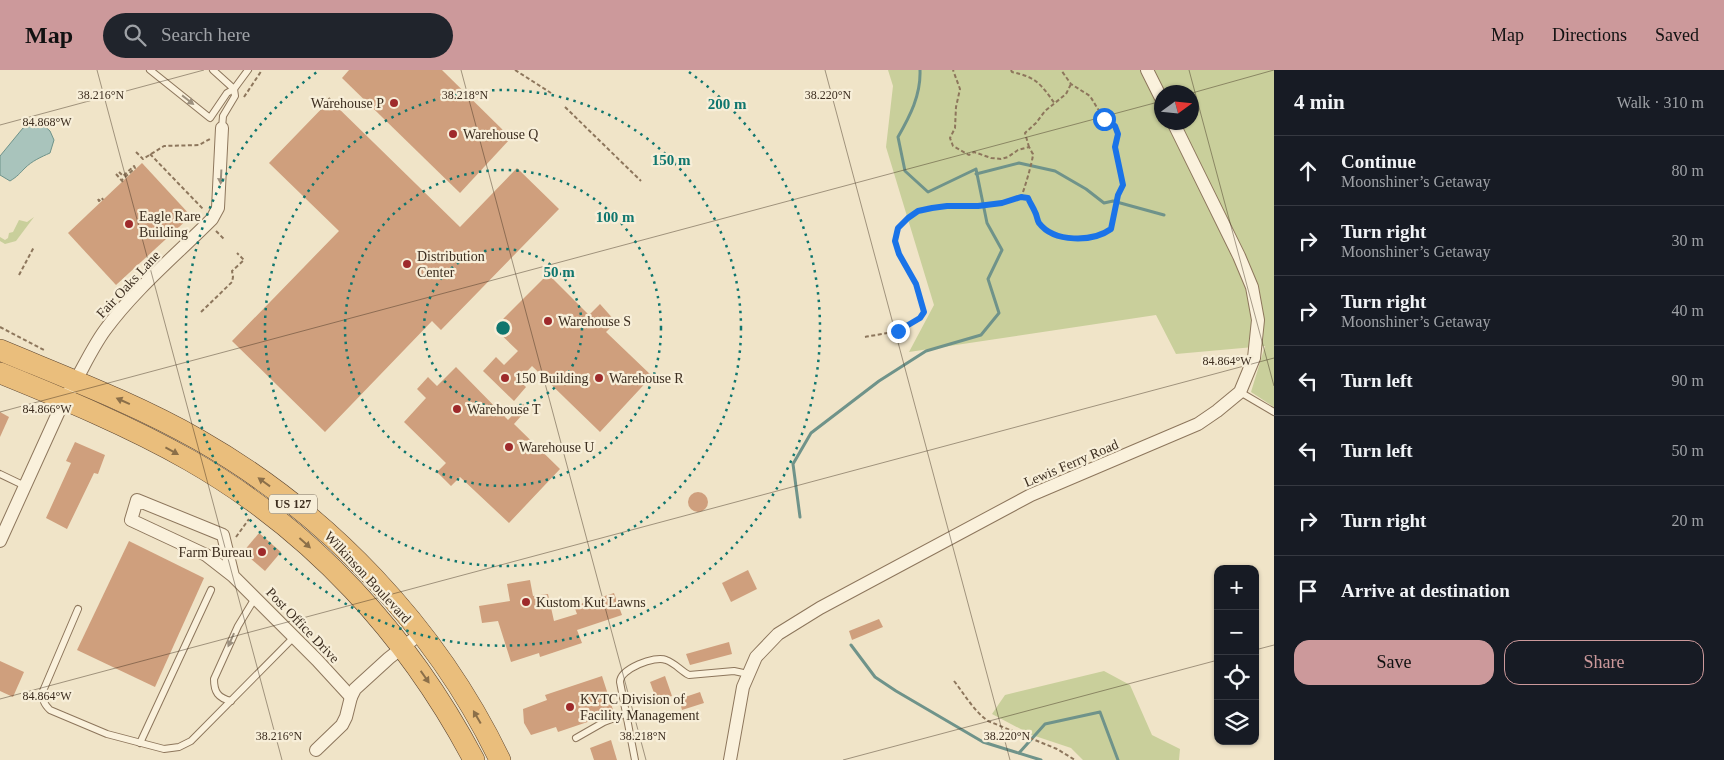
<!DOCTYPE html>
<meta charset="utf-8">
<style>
:root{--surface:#171b24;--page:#20242c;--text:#f1f3f6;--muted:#9ea1a6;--line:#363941;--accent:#cc999b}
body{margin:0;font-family:"Times New Roman",serif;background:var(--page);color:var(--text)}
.controls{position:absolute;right:15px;bottom:15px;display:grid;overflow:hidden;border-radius:10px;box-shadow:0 1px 4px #0004}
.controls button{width:45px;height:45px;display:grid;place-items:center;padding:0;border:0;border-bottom:1px solid var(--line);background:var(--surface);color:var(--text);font:25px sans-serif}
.compass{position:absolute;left:1154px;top:15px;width:45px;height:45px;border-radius:50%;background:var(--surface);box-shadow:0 1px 4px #0004;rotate:75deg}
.stop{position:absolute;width:15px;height:15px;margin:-11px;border:4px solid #1a73e8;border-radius:50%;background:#fff}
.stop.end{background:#1a73e8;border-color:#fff;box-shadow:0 1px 5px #0008}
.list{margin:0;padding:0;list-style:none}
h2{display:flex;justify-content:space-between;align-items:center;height:65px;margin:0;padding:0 20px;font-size:21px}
h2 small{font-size:16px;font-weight:400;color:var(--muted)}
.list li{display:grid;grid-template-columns:32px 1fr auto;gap:15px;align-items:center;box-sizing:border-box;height:70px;padding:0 20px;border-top:1px solid var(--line)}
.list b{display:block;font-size:19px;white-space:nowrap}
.list p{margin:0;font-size:16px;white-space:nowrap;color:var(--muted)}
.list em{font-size:16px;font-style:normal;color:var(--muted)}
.actions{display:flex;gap:10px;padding:15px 20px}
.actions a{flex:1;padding:11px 0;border:1px solid var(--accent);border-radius:15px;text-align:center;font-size:18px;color:var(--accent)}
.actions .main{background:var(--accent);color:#111}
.icon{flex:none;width:28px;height:28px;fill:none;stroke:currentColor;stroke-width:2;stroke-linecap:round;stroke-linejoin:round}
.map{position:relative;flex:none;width:1274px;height:690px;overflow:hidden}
header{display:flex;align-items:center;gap:30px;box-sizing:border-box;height:70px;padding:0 25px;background:var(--accent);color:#111}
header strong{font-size:24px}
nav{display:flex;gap:28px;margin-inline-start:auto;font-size:18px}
.search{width:350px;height:45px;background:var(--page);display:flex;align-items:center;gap:12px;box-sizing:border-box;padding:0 18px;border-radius:28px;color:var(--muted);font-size:19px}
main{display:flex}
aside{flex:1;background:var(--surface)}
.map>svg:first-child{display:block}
.green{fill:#c9cf9b;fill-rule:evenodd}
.water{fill:#a9c4bc;stroke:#6f938a}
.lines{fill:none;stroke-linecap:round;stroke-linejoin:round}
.stream{stroke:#6f938a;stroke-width:3}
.building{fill:#cf9f7d}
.service-casing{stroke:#8d765c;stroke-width:8}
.minor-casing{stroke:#8d765c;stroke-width:14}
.trunk-casing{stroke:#5b4430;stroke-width:22}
.path{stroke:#8d765c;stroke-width:2;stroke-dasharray:4 2.5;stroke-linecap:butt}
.service{stroke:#faf1dc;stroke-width:6}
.minor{stroke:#faf1dc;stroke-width:12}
.trunk{stroke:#eabe7c;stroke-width:21}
.oneway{fill:#9c907e}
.oneway2{fill:#8b6f49}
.route{stroke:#1a73e8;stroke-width:6}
.ticks{fill:none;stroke:#3d2e20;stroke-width:1;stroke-opacity:0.45}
.ring{fill:none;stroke:#0f766e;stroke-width:2.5;stroke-dasharray:2.5 5}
.poi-dot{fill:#9e2a2b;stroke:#f7eed8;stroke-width:2}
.labels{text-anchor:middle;stroke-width:4.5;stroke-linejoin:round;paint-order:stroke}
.shield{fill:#f7eed8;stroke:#756857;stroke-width:1}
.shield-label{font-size:12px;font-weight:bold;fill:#3d2e20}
.poi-label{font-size:14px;fill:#3d2e20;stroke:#f7eed8;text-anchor:start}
.street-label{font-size:14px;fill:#3d2e20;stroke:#f7eed8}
.ticks-label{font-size:12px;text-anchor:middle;fill:#3d2e20;stroke:#f7eed8;stroke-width:4.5;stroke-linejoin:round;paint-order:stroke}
.centre{fill:#0f766e;stroke:#f7eed8;stroke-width:2.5}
.ring-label{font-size:15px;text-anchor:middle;font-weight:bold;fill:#0f766e;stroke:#f7eed8;stroke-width:4.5;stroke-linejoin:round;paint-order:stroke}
</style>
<header>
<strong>Map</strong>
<div class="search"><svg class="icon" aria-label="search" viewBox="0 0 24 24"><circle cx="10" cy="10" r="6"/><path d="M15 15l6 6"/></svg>Search here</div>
<nav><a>Map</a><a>Directions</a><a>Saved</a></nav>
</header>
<main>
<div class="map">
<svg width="1274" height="690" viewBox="0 0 1274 690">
<rect width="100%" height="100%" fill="#f0e4c8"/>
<g class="green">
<path d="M888,0H1274V337L1251,322L1265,276L1176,284L1156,245L909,282L934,235L886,77L893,16ZM1162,22H1192V52H1162Z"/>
<polygon points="34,147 16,171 5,174 0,171 0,167 5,170 8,168 9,163 13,162 19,150 27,152"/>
<polygon points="1104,601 1130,615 1152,665 1180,679 1179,690 1083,690 1071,678 1032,665 992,644 1005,625"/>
</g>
<path class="water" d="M40,52L50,61L54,70L50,83C41,87 32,91 25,98C19,104 18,106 10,111L0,105V86L23,58Z"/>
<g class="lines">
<g class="stream">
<polyline points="976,104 1019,93 1055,101 1086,119 1104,133 1113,131 1164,145"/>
<path d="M800,447L793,394L811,363L879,311L926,281L981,265L999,243L988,209L1002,180L987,153L976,99L928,122L905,101L898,67C910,46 921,25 920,0"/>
<polyline points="851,575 875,607 896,621 983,672 1041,690"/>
<polyline points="1019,683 1045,654 1100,642 1118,690"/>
</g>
</g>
<g class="building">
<polygon points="349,0 442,0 511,68 460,123 342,8"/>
<polygon points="330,30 460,157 517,98 559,139 441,260 432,251 325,362 232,271 339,161 269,93"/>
<polygon points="142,93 191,146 116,215 68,163"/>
<polygon points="548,204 589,245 600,234 616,252 606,262 652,306 600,362 532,296 519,310 526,317 514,331 483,301 496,287 504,295 518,281 494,258"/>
<polygon points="456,297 508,350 523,334 528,338 514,354 560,399 509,453 460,407 451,416 437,402 446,393 404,352 426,328 417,319 428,307 437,316"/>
<polygon points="0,342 9,347 0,367"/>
<polygon points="75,372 105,385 98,404 94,403 67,459 46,448 71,393 66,391"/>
<circle cx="698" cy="432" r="10"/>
<polygon points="259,463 281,482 265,501 243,482"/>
<polygon points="129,471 204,508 155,617 77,580"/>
<polygon points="748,500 757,519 731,532 722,513"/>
<polygon points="530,510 533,526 548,524 554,551 577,544 574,536 614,523 622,545 577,560 582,573 540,587 539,583 511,592 498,551 482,553 479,536 510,531 507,514"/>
<polygon points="879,549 883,557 852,570 849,561"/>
<polygon points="729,572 732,584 690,595 686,584"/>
<polygon points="0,591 24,602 13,627 0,621"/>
<polygon points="602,606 614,643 558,662 556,657 531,665 524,653 523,639 547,630 545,625"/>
<polygon points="665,606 672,626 657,631 650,612"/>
<polygon points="700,622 704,633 682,640 679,629"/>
<polygon points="611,670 617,690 594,690 590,678"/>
</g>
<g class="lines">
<defs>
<g id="service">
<polyline points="150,0 210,48 227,23 234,19 248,0"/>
<polyline points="213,0 234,19 235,26 223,46 222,58"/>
<polyline points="1240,322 1274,342"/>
<polyline points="0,404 25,416"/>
<path d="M78,539L43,621C42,630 44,634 50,640L107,664L164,679L179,677L191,671L294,567"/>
<path d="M231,631C218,628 214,622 214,609L238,556L255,528"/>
<polyline points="576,668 604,652 625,644"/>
<polyline points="140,673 211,520"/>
<path d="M635,690L620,612C620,599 655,585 666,590C675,593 681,601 689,605L734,601L748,604"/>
</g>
<g id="minor">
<polyline points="1147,0 1162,30"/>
<path d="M0,471L64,330C79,308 89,282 105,260C135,219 176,185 212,149L218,138L222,58"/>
<polyline points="233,506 223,465 137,430 131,450 206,485 233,506 317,590 351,627"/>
<polyline points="316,680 342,655 346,647 351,627 355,619 389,588 420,564"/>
<polyline points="730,690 743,617 756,587 778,564 820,538 1031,425 1198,354 1217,341 1240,322 1254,288 1258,250 1252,217 1239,186 1173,52"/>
</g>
<g id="trunk">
<path d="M0,280C67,308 136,334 199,370C327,443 436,557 500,690"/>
<path d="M0,303C64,329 129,356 189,390C312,460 408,565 474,690"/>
</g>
</defs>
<use href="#service" class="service-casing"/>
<use href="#minor" class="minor-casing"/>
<use href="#trunk" class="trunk-casing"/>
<g class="path">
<polyline points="515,0 551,23"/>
<path d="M1011,0L1012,2C1036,7 1041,14 1055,34"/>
<polyline points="244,27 262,0"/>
<polyline points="565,37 641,111"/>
<polyline points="320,40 330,28"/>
<polyline points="1029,77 1025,63 1036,53 1045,41 1066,24 1071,14"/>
<polyline points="136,82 143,89 164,76 199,75 210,69"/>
<polyline points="150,84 204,140"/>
<polyline points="119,102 123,106 134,96 135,98 122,110"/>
<polyline points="116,104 123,112"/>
<path d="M1021,127L1028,128C1030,133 1033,137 1035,142C1037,145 1037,150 1039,153C1054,173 1093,172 1111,159L1118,125L1123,115L1117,91L1115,77L1118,64L1115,56L1104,49L1090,26L1071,14L1061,0"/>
<polyline points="98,129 99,131 102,128 103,130"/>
<polyline points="216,161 224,169"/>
<polyline points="137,196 140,202"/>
<polyline points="19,205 34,177"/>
<polyline points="201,242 232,212 233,207 232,201 244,190 237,183"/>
<polyline points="0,257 44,280"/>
<path d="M865,267C885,263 911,262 924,242C921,224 914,209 905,193C902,186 897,180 895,172C894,164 899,158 904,152C924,130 954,139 980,136C994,135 1007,131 1021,127C1024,121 1033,90 1033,84C1032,83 1030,78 1029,77L1018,80L1008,87L1001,89L991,88L974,82L969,85L953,76L950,68L955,58L956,37L960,19L953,0"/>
<polyline points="236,467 249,449"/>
<path d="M954,611C965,625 973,640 988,651L1057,679L1075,690"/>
</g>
<use href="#service" class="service"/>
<use href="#minor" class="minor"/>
<use href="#trunk" class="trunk"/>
</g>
<defs><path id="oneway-solid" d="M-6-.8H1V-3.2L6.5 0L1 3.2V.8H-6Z" transform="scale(1.25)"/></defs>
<g class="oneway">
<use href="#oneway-solid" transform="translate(188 30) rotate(38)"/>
<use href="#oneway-solid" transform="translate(221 107) rotate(93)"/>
<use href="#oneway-solid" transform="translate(231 570) rotate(114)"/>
</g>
<g class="oneway2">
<use href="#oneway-solid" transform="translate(123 331) rotate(-156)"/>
<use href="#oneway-solid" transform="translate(172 381) rotate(29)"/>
<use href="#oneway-solid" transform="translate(264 412) rotate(-144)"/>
<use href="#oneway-solid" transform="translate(305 473) rotate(42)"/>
<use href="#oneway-solid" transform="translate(425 607) rotate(55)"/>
<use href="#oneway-solid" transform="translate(477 647) rotate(-120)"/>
</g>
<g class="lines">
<path class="route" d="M898,261L920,248L924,242L916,214L899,184L895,171L898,158L908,148L918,141L932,138L947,136H978L1002,133L1021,127L1028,128C1030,133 1033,137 1035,142C1037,145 1037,150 1039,153C1054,173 1093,172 1111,159L1118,125L1123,115L1115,77L1118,64L1115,56L1104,49"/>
</g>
<path class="ticks" d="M97,0L282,690M461,0L646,690M825,0L1010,690M1189,0L1274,316M1192,23L1274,0M0,55L204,0M0,342L1162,31M1255,580L1274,575M0,629L1274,288M843,690L1218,590"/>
<g class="ring">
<circle cx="503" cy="258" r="79"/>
<circle cx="503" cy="258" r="158"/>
<circle cx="503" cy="258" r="238"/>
<path d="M689 2A317 317 0 1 1 317 2"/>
</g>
<g class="poi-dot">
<circle cx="394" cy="33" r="5"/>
<circle cx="453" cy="64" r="5"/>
<circle cx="129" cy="154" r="5"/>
<circle cx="407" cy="194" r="5"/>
<circle cx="548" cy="251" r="5"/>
<circle cx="505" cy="308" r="5"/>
<circle cx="599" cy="308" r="5"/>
<circle cx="457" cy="339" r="5"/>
<circle cx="509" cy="377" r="5"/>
<circle cx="262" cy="482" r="5"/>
<circle cx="526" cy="532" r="5"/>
<circle cx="570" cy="637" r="5"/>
</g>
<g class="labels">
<rect class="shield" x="269" y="424.5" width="48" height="19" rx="4"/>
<g class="shield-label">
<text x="293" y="438">US 127</text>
</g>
<g class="poi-label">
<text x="384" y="38" text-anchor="end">Warehouse P</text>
<text x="463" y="69">Warehouse Q</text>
<text x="139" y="151">Eagle Rare<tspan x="139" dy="16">Building</tspan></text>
<text x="417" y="191">Distribution<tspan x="417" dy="16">Center</tspan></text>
<text x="558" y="256">Warehouse S</text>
<text x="515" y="313">150 Building</text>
<text x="609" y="313">Warehouse R</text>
<text x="467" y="344">Warehouse T</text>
<text x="519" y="382">Warehouse U</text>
<text x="252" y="487" text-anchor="end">Farm Bureau</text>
<text x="536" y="537">Kustom Kut Lawns</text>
<text x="580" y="634">KYTC Division of<tspan x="580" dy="16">Facility Management</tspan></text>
</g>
<g class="street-label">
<text transform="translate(128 214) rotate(-47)" y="5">Fair Oaks Lane</text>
<text transform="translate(1071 393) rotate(-23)" y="5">Lewis Ferry Road</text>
<text transform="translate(368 507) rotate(47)" y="5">Wilkinson Boulevard</text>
<text transform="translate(303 555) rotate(46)" y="5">Post Office Drive</text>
</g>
</g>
<g class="ticks-label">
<text x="101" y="29">38.216°N</text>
<text x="465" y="29">38.218°N</text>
<text x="828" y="29">38.220°N</text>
<text x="47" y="56">84.868°W</text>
<text x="1227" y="295">84.864°W</text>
<text x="47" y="343">84.866°W</text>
<text x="47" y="630">84.864°W</text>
<text x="279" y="670">38.216°N</text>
<text x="643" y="670">38.218°N</text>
<text x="1007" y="670">38.220°N</text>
</g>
<circle cx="503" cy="258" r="8" class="centre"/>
<g class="ring-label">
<text x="727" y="39">200 m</text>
<text x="671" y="95">150 m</text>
<text x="615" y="152">100 m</text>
<text x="559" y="207">50 m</text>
</g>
</svg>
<div class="controls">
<button>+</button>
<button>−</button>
<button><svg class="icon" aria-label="locate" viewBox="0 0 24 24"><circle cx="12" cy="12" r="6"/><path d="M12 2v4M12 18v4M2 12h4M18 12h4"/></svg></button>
<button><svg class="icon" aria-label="layers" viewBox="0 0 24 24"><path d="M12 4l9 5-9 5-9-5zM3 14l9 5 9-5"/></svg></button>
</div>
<svg class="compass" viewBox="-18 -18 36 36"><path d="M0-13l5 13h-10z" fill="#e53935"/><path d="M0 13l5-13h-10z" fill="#9ea1a6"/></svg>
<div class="stop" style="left:1104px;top:49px"></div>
<div class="stop end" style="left:898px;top:261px"></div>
</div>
<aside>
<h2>4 min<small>Walk · 310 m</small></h2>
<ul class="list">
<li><svg class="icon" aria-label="ahead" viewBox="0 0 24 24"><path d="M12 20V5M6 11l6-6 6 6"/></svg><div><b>Continue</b><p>Moonshiner’s Getaway</p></div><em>80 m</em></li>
<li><svg class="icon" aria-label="right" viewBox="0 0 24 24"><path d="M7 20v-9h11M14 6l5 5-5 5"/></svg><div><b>Turn right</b><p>Moonshiner’s Getaway</p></div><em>30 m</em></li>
<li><svg class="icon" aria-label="right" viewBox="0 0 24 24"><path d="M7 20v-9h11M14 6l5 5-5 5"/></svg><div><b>Turn right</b><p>Moonshiner’s Getaway</p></div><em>40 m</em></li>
<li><svg class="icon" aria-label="left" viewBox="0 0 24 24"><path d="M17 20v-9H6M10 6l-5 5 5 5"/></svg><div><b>Turn left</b></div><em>90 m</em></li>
<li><svg class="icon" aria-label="left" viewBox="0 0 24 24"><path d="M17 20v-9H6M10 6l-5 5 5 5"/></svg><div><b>Turn left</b></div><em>50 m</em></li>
<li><svg class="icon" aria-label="right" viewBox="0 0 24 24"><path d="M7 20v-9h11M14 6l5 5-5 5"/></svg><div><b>Turn right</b></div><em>20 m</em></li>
<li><svg class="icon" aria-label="arrive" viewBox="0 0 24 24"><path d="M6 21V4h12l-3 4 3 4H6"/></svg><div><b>Arrive at destination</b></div></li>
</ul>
<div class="actions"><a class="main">Save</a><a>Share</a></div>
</aside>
</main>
